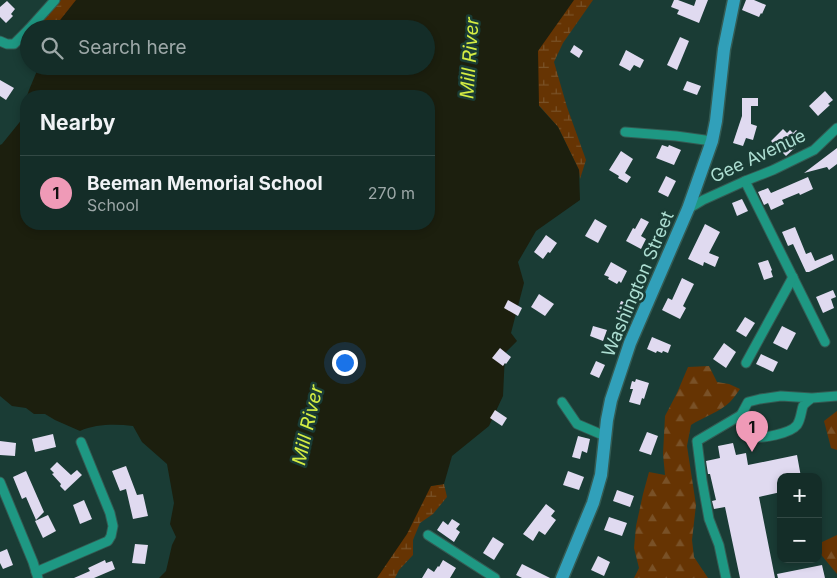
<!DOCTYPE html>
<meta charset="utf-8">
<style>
:root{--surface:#142d28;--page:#1d3530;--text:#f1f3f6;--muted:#9da8a8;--line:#334945;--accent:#ef9ab7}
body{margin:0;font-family:Inter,sans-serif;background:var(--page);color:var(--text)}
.controls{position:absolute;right:15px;bottom:15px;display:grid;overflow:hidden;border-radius:10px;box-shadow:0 2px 8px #0003}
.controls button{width:45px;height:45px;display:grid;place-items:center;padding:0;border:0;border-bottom:1px solid var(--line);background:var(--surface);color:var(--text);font:25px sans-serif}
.you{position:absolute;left:344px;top:362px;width:18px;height:18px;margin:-12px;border:4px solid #fff;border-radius:50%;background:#1a73e8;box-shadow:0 0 0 8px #1a73e833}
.badge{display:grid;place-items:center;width:32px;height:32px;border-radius:50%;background:var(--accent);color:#111;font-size:16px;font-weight:700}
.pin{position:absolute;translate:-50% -41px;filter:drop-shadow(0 1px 2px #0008)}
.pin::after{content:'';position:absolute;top:26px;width:18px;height:15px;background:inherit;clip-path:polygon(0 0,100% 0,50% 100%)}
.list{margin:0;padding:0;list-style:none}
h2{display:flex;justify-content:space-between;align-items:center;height:65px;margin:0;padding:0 20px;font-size:21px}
h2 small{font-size:16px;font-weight:400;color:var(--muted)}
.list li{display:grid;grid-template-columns:32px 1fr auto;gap:15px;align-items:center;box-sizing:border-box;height:75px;padding:0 20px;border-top:1px solid var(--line)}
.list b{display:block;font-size:19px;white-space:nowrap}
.list p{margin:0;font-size:16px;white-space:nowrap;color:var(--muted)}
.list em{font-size:16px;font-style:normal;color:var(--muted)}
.icon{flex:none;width:28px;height:28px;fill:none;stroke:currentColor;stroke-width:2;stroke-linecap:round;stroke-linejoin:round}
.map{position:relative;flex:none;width:837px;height:578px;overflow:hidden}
.search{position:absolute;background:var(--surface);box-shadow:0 2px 8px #0003;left:20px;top:20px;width:415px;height:55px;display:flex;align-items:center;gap:12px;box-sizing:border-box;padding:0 18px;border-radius:28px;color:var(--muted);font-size:19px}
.panel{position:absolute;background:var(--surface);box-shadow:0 2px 8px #0003;left:20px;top:90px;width:415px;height:140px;border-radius:20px}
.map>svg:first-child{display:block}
.forest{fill:url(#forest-firs)}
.wetland{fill:url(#wetland-marsh)}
.water{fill:#1c1f0e}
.building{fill:#e0daf0}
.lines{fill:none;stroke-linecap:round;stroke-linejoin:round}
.minor-casing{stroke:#345b53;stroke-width:11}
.major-casing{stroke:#345b53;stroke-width:15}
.minor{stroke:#1e9883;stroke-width:9}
.major{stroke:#31a0ba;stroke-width:12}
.labels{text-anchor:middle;stroke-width:5;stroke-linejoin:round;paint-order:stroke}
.street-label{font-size:18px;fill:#added2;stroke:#1a3c35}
.water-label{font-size:19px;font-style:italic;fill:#d4ed43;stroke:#1a3c35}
</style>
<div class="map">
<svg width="837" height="578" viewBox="0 0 837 578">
<defs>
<pattern id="forest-firs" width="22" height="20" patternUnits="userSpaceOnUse" patternTransform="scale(1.25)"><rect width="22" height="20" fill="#663403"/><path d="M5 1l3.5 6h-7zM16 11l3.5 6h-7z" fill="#795127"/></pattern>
<pattern id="wetland-marsh" width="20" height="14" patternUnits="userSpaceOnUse" patternTransform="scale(1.25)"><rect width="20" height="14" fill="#663403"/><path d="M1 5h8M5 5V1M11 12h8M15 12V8" fill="none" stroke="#795127"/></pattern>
</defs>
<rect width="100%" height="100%" fill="#1a3c35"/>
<g class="forest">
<path d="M709,366L717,382L729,384L740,389C737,393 734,398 730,402C721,411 702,418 691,425L687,446L696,505L692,540L694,557L708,578H634L639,568L634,548L636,526L643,494L649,472L665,475L663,454L665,416L677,393L688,367Z"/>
<polygon points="837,411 837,450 831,448 824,421"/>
<polygon points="837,535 837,574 818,551 820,543"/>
</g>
<g class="wetland">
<polygon points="61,0 129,0 76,29 31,29 48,15"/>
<polygon points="570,0 593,0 563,43 554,62 567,107 586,160 580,179 579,170 558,127 535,101 534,53"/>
<polygon points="444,484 447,497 433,514 420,523 413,540 413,555 399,570 395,578 368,578 430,486"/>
</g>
<path class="water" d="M76,0H574L538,51L539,106L558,127L579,170L580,200L536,231L518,262L524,283L511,333L517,341L505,353L503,396L489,426L452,456L444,484L431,486L407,534L377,578H159L166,571L172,545L176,537L170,524L174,503L167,464L142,442L133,426C115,424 96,424 80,431L55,420L45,414H34L26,408L12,406L0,396V145L2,144L23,118L26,102V224H429V96H27L29,90L39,66H426V29H53Z"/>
<g class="building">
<polygon points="674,0 678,0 694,6 696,0 708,0 699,23 677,14 679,10 671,7"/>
<polygon points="746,0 754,0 766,5 762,14 761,13 759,17 742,10"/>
<polygon points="7,1 15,9 11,14 13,16 6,23 0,17 0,7"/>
<polygon points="680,37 689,41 677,70 667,65"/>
<polygon points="574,45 583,51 579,58 570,52"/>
<polygon points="626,50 644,60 640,68 634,65 630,71 619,65"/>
<polygon points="0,80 14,88 6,100 0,96"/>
<polygon points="687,81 701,86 697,95 683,90"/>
<polygon points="825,91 833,100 828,104 830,105 818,116 809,106"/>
<polygon points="742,98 758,98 758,106 751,106 751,124 757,126 753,140 746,138 743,146 733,143 742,116"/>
<polygon points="783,129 787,133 790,130 793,133 796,130 802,135 801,137 803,138 797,144 798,145 786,156 771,141"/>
<polygon points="662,145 668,147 669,145 681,150 674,165 656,158"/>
<polygon points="837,148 837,164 829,170 827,167 804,173"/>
<polygon points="621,151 633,159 625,173 631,177 627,183 618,178 619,176 609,170"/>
<polygon points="666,176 676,181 668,197 658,192"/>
<polygon points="808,177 813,189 800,195 799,193 782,200 784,204 771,210 768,203 764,205 758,192 768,188 771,193"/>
<polygon points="742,199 748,211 737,216 732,203"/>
<polygon points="641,218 649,222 641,236 646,239 641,249 626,241 633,228 635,229"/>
<polygon points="595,219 607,226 598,243 585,236"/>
<polygon points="705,224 720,232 709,253 719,257 715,267 704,262 703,266 688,259"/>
<polygon points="795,227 806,254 811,252 815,261 832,254 834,260 809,272 806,272 793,244 788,246 782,232"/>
<polygon points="546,235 557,243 550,253 548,252 543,259 534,252"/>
<polygon points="768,260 772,270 771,271 773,277 764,280 758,263"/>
<polygon points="611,262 627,271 621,283 619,281 617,284 608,279 609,277 604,275"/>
<polygon points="682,278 694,284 683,306 686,308 680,319 662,310 668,298 672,300"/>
<polygon points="833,290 836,297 831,299 834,308 823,313 816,297"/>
<polygon points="539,294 554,304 545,316 531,307"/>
<polygon points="508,300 522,308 518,316 504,308"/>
<polygon points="621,301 632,305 624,325 616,323 620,313 617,312"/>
<polygon points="745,317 755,323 746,337 736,331"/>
<polygon points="593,326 607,330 603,341 590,336"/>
<polygon points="782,326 796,333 787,350 773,343"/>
<polygon points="652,337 671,345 668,353 663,351 662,353 657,351 656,353 647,349"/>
<polygon points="724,343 736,352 726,368 713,359"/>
<polygon points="500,348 511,357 506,364 505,363 503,366 492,358"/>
<polygon points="761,354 778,362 773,372 756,364"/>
<polygon points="596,361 605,365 599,378 590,374"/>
<polygon points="636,379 649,383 644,399 642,398 640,405 629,402 633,389 630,389 632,381 635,382"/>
<polygon points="495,410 507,418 502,426 490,418"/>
<polygon points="647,432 658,436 651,455 639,451"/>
<polygon points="53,434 56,447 35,452 32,439"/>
<polygon points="578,436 590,439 587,453 582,451 580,459 572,457"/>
<polygon points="0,441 16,443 15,456 0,455"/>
<polygon points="733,443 736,455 746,453 748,465 797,455 801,477 781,477 781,492 759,497 775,578 740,578 725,507 714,509 712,501 716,500 710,474 708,474 706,461 720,458 718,446"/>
<polygon points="57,462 71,475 77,470 82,475 65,491 60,486 61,484 52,474 54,473 50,469"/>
<polygon points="126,466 137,495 143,494 148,516 133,519 126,489 120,491 112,471"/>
<polygon points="26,471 44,512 36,520 26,497 22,499 13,477"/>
<polygon points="568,471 584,477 579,490 563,485"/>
<polygon points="617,490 634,496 630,507 613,501"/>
<polygon points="84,500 92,519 80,524 73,505"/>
<polygon points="546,504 555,511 551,516 556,520 545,535 539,531 533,541 523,534"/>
<polygon points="48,515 56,531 43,538 35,521"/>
<polygon points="609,517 627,523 622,536 604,530"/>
<polygon points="452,519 460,524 456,529 460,532 454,542 437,530 443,521 448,525"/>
<polygon points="493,537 504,544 494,560 483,553"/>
<polygon points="135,544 148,545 145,564 132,563"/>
<polygon points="7,549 13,565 3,569 0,563 0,552"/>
<polygon points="598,556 610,562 604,576 591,570"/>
<polygon points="105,560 106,563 112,561 115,569 94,578 74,578 90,571 88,568"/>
<polygon points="443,560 456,568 450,578 422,578 428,568 434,572 438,566 439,567"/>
<polygon points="522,564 550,578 522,578 516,575"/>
<polygon points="822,565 825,578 778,578 777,574"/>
</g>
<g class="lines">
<defs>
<g id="minor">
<polyline points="29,29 55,0"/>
<polyline points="0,41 7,44 14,44 29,29"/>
<polyline points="625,132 676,136 712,141"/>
<polyline points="745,181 825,342"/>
<polyline points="688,209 703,200 745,181 773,170 814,150 837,128"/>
<polyline points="746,363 793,277"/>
<path d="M812,398C809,400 805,403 803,406C801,412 801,419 797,425C791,433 761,440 751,436C748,434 745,430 742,428L741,415L748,402L760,399L781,396L812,398L837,396"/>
<polyline points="562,402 577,424 605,436"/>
<polyline points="0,482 33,562 38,578"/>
<polyline points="428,535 495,578"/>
<polyline points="36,572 108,541 111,536 113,526 110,513 81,442"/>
<polyline points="726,578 719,545 709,519 702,480 697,441 741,415"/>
</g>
<polyline id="major" points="562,578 593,503 601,475 607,420 611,400 630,343 688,209 712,141 716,121 724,49 734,0"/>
</defs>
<use href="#minor" class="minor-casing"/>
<use href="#major" class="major-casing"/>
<use href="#minor" class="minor"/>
<use href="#major" class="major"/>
</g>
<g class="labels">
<g class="street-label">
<text transform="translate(758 156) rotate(-25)" y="6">Gee Avenue</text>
<text transform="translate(638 284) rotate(-67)" y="6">Washington Street</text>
</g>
<g class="water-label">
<text transform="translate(469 58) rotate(-86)" y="7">Mill River</text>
<text transform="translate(307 425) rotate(-77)" y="7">Mill River</text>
</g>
</g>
</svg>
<div class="controls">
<button>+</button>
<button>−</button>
</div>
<div class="you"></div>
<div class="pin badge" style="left:752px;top:452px">1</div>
<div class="search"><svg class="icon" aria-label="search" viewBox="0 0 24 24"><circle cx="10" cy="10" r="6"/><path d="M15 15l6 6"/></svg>Search here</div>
<section class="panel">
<h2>Nearby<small></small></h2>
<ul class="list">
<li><span class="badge">1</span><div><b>Beeman Memorial School</b><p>School</p></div><em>270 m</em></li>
</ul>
</section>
</div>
